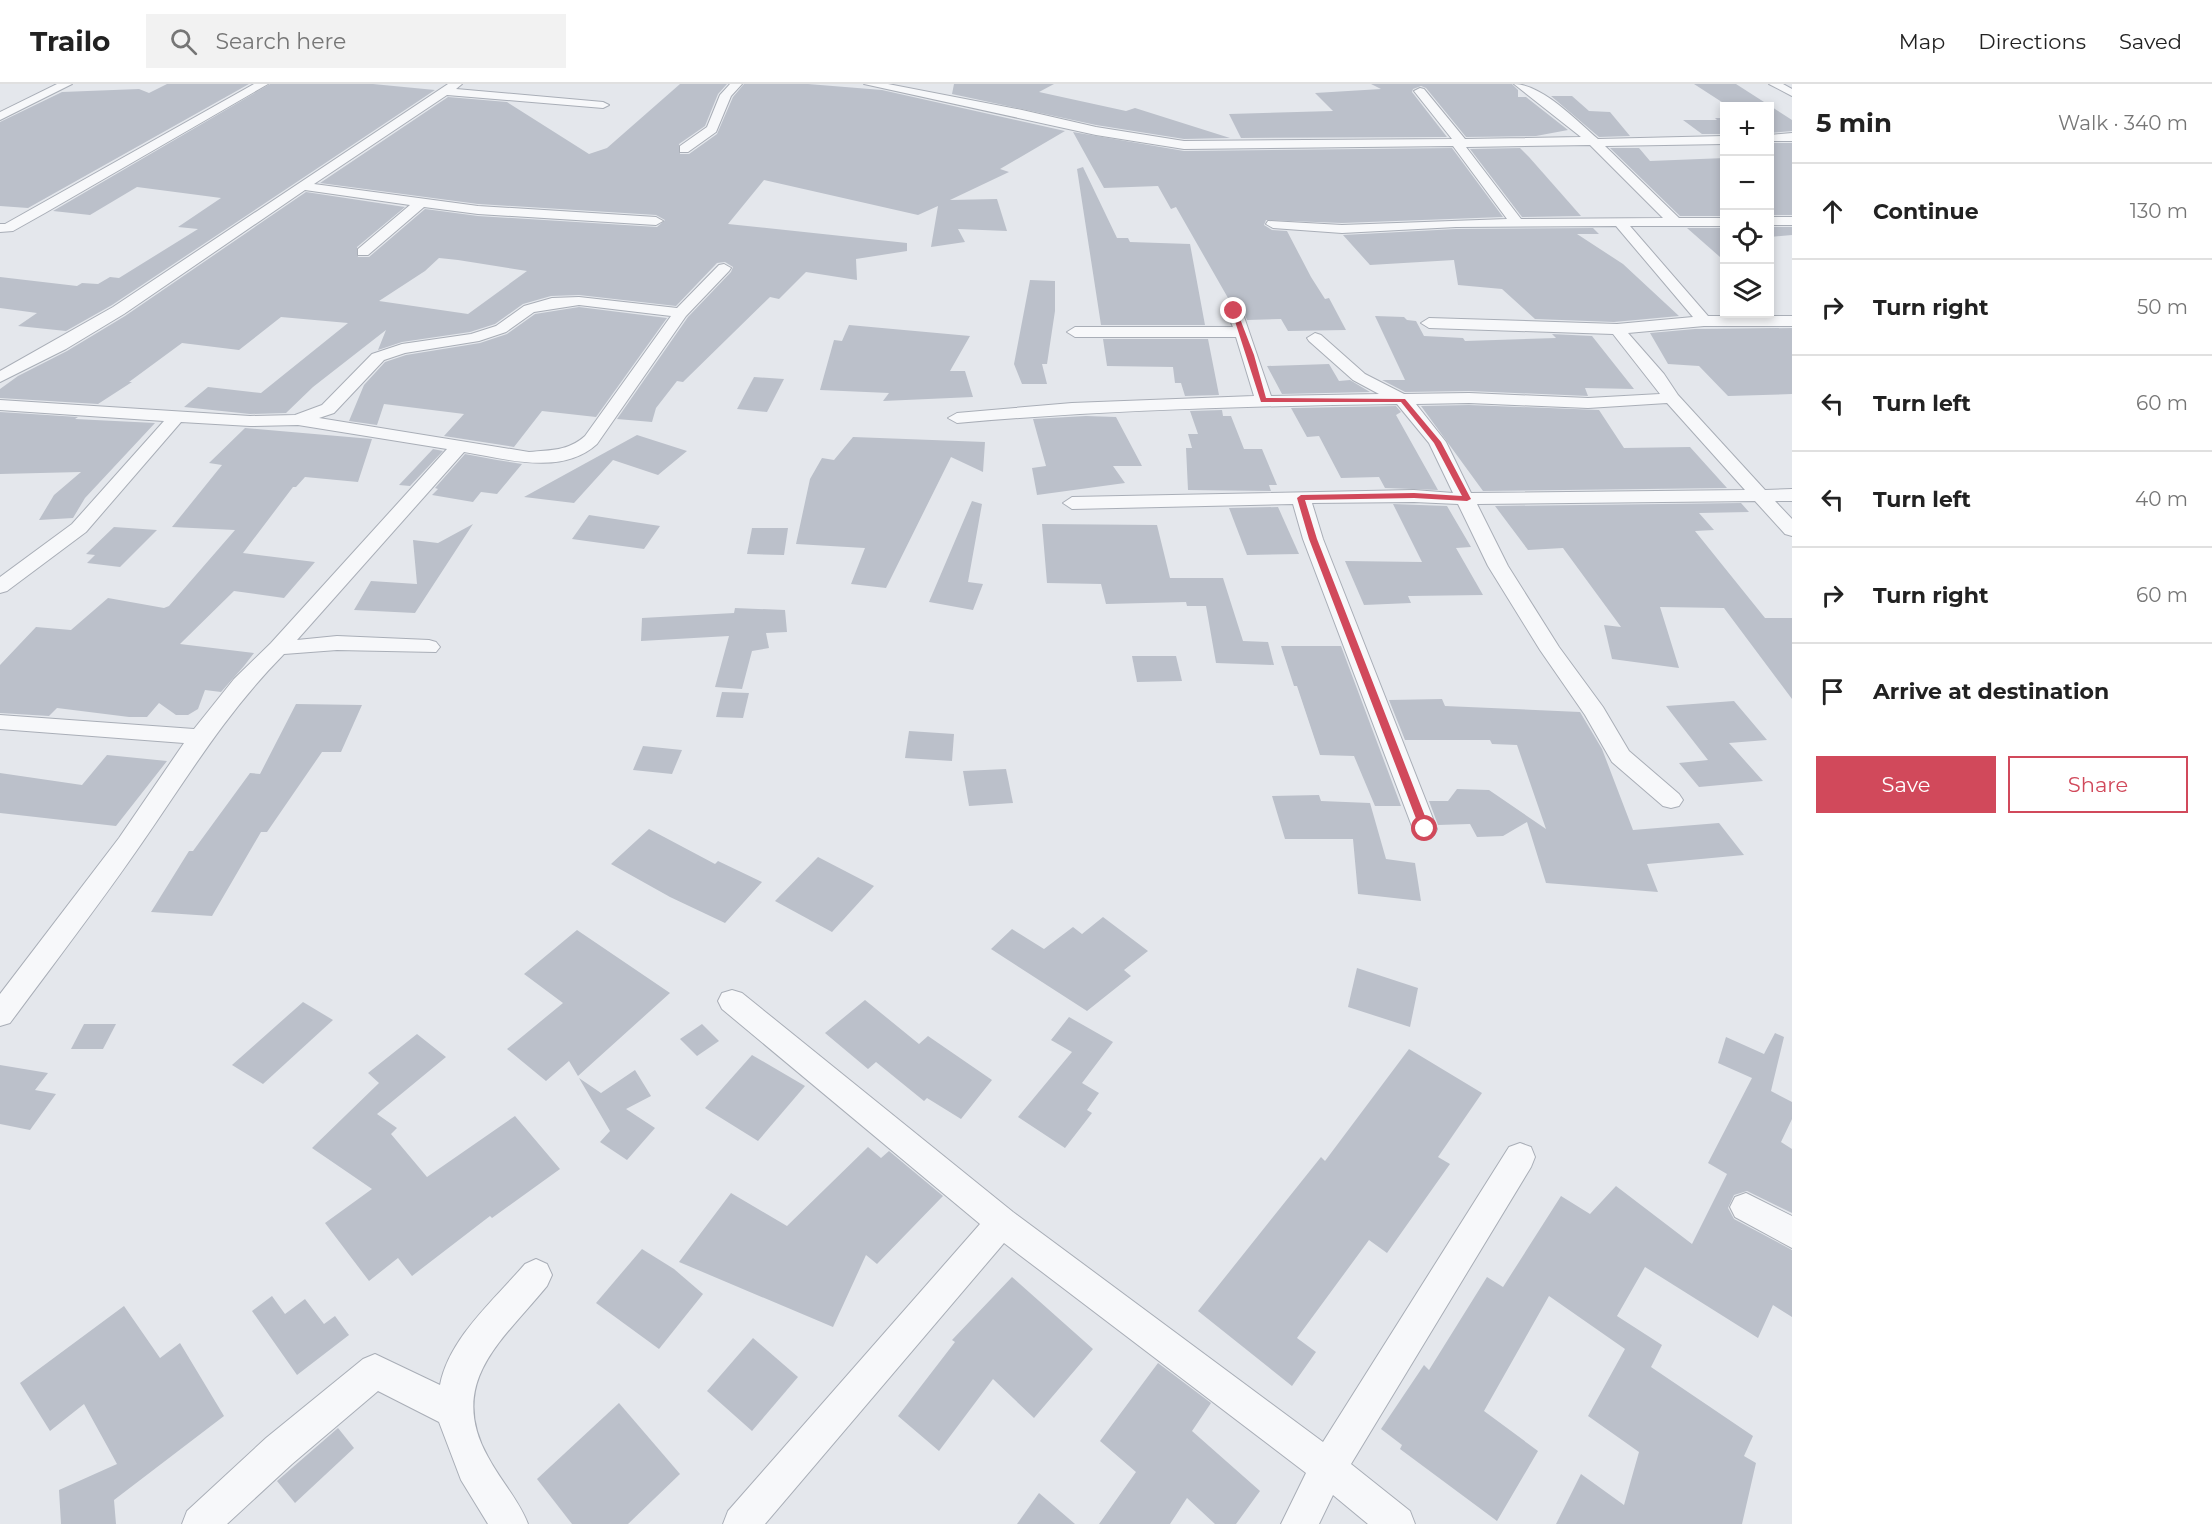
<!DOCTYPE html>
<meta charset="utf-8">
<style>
:root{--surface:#fff;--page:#f2f2f2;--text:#222;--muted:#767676;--line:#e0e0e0;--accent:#d1495b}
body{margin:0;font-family:Montserrat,sans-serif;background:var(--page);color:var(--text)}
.controls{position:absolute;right:18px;top:18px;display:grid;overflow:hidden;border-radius:0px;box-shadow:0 3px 9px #0003}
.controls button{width:54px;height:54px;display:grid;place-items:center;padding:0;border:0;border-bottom:2px solid var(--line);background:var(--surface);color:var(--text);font:30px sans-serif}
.stop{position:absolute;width:18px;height:18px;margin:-14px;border:4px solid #d1495b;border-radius:50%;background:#fff}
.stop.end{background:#d1495b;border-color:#fff;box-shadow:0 2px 6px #0008}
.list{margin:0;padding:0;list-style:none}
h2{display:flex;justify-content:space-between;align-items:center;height:78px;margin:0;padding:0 24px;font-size:26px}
h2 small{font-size:20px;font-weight:400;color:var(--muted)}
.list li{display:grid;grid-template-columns:39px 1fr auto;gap:18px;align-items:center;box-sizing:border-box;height:96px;padding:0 24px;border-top:2px solid var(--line)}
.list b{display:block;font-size:22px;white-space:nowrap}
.list em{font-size:20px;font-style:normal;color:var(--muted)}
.actions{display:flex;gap:12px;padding:18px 24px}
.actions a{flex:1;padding:14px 0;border:2px solid var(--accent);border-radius:0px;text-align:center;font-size:21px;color:var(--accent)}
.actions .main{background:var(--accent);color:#fff}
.icon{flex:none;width:33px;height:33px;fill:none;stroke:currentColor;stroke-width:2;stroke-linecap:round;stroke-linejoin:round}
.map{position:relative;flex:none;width:1792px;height:1440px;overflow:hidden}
header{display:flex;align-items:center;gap:36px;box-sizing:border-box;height:84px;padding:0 30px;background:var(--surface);border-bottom:2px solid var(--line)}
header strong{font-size:28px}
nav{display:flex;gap:33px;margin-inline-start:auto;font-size:21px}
.search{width:420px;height:54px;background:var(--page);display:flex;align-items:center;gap:15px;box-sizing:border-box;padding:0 21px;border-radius:0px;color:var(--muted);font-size:22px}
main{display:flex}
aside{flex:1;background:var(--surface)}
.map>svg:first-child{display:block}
.building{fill:#bbc0ca;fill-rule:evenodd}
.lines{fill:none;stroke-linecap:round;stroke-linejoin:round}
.minor-casing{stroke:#a9aeb7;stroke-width:2}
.minor{fill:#f7f8fa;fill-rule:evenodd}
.route{fill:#d1495b}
</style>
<header>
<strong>Trailo</strong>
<div class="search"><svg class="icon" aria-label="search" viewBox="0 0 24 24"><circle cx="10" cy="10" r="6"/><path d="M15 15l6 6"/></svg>Search here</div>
<nav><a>Map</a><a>Directions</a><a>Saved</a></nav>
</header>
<main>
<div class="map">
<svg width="1792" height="1440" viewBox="0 0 1792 1440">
<rect width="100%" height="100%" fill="#e4e7ec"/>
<g class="building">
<polygon points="167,0 249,0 28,124 0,122 0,38 62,8 139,5 149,9"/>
<polygon points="270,0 373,0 435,6 112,221 66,247 18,242 37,229 0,224 0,193 77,202 82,199 98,200 110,193 119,194 198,145 178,143 221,114 137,103 90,131 53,127"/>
<path d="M680,0H727L718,10L705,42L679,60L680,70H689L717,50L733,13L744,0H808L882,6L1065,47L1000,85L1009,88L950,116L997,115L1007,147L958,145L965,158L931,163L938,122L918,131L764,96L728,140L907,159V167L856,175L857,196L806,188L779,215L770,213L683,298L677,297L656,324L652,338L617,335L688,233L731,188L733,183L725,178L717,179L676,222L579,211L551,212L523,220L495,240L470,248L402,258L378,266L386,246L313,303L286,329L250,330L184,323L208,303L261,309L348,239L281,233L239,266L182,259L129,298H132L98,320L0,314V305L18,292L67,267L125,232L306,108L405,123L357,163L358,173H369L425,125L478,132L657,143L665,136L656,131L478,120L320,99L448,13L507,18L589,70L607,64ZM439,174L458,176L527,187L468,230L379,217L425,187Z"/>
<polygon points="954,0 1054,0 1039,8 1126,27 1135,24 1230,54 1184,55 1096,41 952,10"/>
<polygon points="1371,0 1512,0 1518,6 1518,13 1526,13 1568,46 1536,52 1466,53 1426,4 1421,2 1413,5 1412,8 1447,53 1241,54 1229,30 1333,27 1315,9 1381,5"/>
<polygon points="1694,0 1736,0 1792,36 1792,47 1770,49 1770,22 1728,22"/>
<polygon points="1551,12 1572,12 1589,27 1610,28 1630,52 1599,53"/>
<polygon points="1715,34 1725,34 1725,50 1702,50 1683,36 1717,36"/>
<polygon points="1073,48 1184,67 1452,64 1503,133 1342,139 1266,136 1264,141 1272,146 1287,147 1311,193 1325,215 1329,214 1346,246 1288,247 1281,235 1247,236 1243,225 1232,221 1176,123 1171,125 1158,102 1104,104"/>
<rect x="1770" y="59" width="22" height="72"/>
<polygon points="1520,64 1529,73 1581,132 1522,133 1470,65"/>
<polygon points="1610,64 1639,64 1650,77 1725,74 1725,132 1680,132"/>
<polygon points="1083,83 1117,154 1128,154 1130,158 1190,160 1205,241 1101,241 1077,85"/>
<polygon points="1770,143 1792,143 1792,151 1770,153"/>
<polygon points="1593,144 1599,150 1577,150 1623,180 1679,232 1614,238 1535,235 1502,205 1458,201 1454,176 1370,181 1343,151 1456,145"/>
<polygon points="1687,144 1725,144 1725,173 1720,173"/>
<polygon points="1030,196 1055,197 1055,227 1047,280 1042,280 1047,300 1022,300 1014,280"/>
<polygon points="579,223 667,234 596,333 542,327 514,363 444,352 464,330 384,320 377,341 349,337 364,301 385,278 406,271 480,259 507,250 535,230"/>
<polygon points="1375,232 1404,233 1407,236 1416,237 1424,252 1463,254 1465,257 1556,254 1552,250 1592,252 1634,305 1585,304 1588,312 1469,307 1405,308 1382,296 1405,296"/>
<polygon points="849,241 970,252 950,287 965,287 973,313 883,317 889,309 820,306 834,256 842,257"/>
<polygon points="1792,244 1792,310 1728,312 1699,282 1668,280 1650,249 1695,245"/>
<polygon points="1103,255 1208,255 1219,311 1185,312 1181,299 1175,299 1173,283 1107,282"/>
<polygon points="1329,280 1339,297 1350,296 1370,308 1282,310 1267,282"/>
<polygon points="754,293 784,295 767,328 737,325"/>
<polygon points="1469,321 1599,326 1624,364 1690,363 1727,404 1483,407 1421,322"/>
<polygon points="1396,322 1401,328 1396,331 1438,406 1385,404 1379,393 1341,394 1319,352 1307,353 1291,324"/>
<polygon points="1222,326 1223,332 1231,332 1244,365 1262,365 1277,401 1269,401 1271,407 1188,406 1186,364 1192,364 1188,350 1198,350 1190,327"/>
<polygon points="0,328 78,333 75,335 155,339 85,414 73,434 39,436 54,411 81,388 0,390"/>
<polygon points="1086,332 1116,333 1142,382 1113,382 1125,399 1037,411 1032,384 1046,382 1033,335"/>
<polygon points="245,344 372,355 358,398 305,393 296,403 293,403 243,469 315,478 284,514 234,507 180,560 254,569 244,582 221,608 205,606 198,625 188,631 176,631 159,619 147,633 129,633 57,624 49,632 0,629 0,581 36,543 71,546 108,514 164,524 169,522 235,446 172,443 222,381 209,379"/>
<polygon points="637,351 687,367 658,391 613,376 574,419 524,413"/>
<polygon points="853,353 985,358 983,388 951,373 886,504 851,500 865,464 796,460 810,395 822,374 834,376"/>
<polygon points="433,365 443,367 410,402 399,401"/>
<polygon points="465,370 497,376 522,380 497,410 481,408 473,418 432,411 438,405 435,404"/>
<polygon points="972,417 982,420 968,498 983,500 973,526 929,518"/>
<polygon points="1741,419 1749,428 1699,429 1714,446 1695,447 1765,534 1792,534 1792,615 1724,524 1660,523 1679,584 1612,575 1604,541 1621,543 1563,464 1528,466 1495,422"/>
<polygon points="1393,420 1447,422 1471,463 1456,464 1483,511 1408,512 1411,519 1364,521 1345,477 1422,478"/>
<polygon points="1278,423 1299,470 1247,471 1229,424"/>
<polygon points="589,431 660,442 644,465 572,455"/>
<polygon points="473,440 415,529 354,526 371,497 417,500 413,456 438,459"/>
<polygon points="1042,440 1157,441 1170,494 1223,494 1243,557 1268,558 1274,581 1216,579 1206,522 1187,522 1186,518 1106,520 1101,500 1047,499"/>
<polygon points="114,443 157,446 120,483 87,479 95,471 86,470"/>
<polygon points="752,444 788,444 784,471 747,470"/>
<polygon points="735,524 785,526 787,548 766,549 769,564 752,567 742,605 715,603 729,552 641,557 642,534 734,529"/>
<polygon points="1281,562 1341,562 1401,722 1375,722 1354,672 1320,671 1297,602 1294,602"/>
<polygon points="1132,572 1176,572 1182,597 1137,598"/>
<polygon points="722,608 749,609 743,634 716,633"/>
<polygon points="1442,615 1445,622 1580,628 1602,665 1633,746 1719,739 1744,771 1647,780 1658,808 1546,799 1527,738 1503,752 1477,753 1470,740 1438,741 1429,717 1448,717 1457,705 1489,706 1546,745 1517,661 1492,660 1490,656 1405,656 1389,616"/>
<polygon points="1734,617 1767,656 1729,659 1763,697 1699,703 1679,679 1708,676 1666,622"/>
<polygon points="296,620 362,621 341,668 322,668 267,748 261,748 212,832 151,828 189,767 193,767 250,689 260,690"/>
<polygon points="909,647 954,650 952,677 905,674"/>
<polygon points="643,662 682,666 672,690 633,686"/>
<polygon points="107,671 167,677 116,742 0,729 0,689 82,701"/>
<polygon points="1006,685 1013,719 969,722 963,687"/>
<polygon points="1319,711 1321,717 1370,719 1386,775 1415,779 1421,817 1358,810 1353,755 1285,755 1272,712"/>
<polygon points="649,745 715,780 718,777 762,798 725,839 670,813 611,780"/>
<polygon points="818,773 874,802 832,848 775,817"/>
<polygon points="1103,833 1148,867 1124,886 1131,892 1087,927 991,865 1012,845 1044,865 1073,843 1082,850"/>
<polygon points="577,846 670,909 578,992 569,977 546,997 507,965 563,919 524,890"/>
<polygon points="1357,884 1418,904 1410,943 1348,923"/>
<polygon points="865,916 919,960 928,952 992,996 961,1035 927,1014 924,1017 876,978 868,985 825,949"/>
<polygon points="303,918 333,936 263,1000 232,981"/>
<polygon points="1069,933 1113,958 1082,999 1099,1009 1087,1026 1092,1029 1065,1064 1018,1033 1072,968 1051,956"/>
<polygon points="84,940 116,940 103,965 71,965"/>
<polygon points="702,940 719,957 697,972 680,955"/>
<polygon points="1775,949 1784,953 1771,1007 1792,1018 1792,1035 1781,1058 1792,1065 1792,1129 1747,1107 1734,1111 1728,1124 1734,1135 1792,1166 1792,1233 1773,1221 1758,1254 1645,1183 1617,1232 1662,1261 1651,1283 1753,1352 1744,1372 1756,1379 1742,1440 1556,1440 1581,1390 1624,1421 1639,1368 1588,1332 1625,1265 1549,1212 1484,1327 1538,1367 1497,1437 1400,1365 1402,1361 1381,1345 1424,1281 1429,1286 1487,1193 1503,1203 1561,1112 1590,1130 1616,1102 1692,1160 1727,1090 1708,1079 1752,994 1718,979 1726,953 1764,970"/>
<polygon points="417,950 446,973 377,1030 397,1044 391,1050 427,1093 515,1032 560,1085 492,1134 490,1132 412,1192 398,1174 369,1197 325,1139 372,1105 312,1064 379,999 368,989"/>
<polygon points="1409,965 1482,1009 1438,1073 1450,1080 1387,1169 1369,1156 1297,1254 1316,1268 1292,1302 1198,1227 1321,1073 1325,1077"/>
<polygon points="752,971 805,1002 758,1057 705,1024"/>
<polygon points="0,981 48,989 35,1006 56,1010 30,1046 0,1040"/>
<polygon points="635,986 651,1012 626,1025 655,1044 627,1076 600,1058 610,1047 579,994 601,1009"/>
<polygon points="868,1063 881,1074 889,1067 943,1112 877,1180 866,1171 833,1243 679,1178 731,1109 787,1142"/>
<polygon points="642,1165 674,1185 703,1210 659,1265 596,1219"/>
<polygon points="1012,1193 1093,1265 1034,1334 993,1295 939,1367 898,1332 955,1258 952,1256"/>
<polygon points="272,1212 285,1230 305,1215 324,1240 335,1232 349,1251 297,1291 252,1227"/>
<polygon points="124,1222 160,1274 180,1259 224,1332 114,1416 116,1440 61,1440 59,1406 117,1380 84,1320 50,1347 20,1299"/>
<polygon points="753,1254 798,1293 752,1347 707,1307"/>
<polygon points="1158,1279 1211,1319 1192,1347 1260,1407 1236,1440 1215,1440 1187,1414 1170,1440 1099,1440 1136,1388 1100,1357"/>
<polygon points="619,1319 680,1390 628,1440 572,1440 537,1395"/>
<polygon points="338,1344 354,1364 295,1419 277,1397"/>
<polygon points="1039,1409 1075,1440 1017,1440"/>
</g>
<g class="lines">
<defs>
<g id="minor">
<polygon points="57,0 72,0 0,36 0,28"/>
<polygon points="254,0 268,0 45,129 13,147 0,148 0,140 5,140"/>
<polygon points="448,0 462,0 456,5 603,18 609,21 603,24 447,11 314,100 478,122 656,133 663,137 656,141 478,130 424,123 368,171 358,171 358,165 410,121 305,106 124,230 66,265 0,298 0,287 113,223"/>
<polygon points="730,0 742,0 731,12 716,48 688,68 680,68 680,62 707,43 720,11"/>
<path d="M864,0H888L1022,26L1096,43L1184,57L1452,55L1414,7L1420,4L1424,5L1465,55L1581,53L1514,0C1542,0 1577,37 1598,55L1724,52V60L1605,62L1679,134H1724V142H1630L1708,232H1792V242H1704L1628,249L1664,290L1678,311L1765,406L1792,405V417H1775L1792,435V452L1785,450L1755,417L1477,420L1508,482L1559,563L1603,623L1629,667L1679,710L1683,716L1679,722L1671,724L1663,722L1612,678L1585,631L1540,566L1488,482L1458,420L1414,418L1312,419L1323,455L1437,745L1434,751L1425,754L1416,751L1413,745L1303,455L1293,420L1072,425L1063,419L1072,413L1414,406L1453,409L1429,359L1397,320C1250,322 1104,326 957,339L948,334L957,329L1072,319L1254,312L1236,253H1075L1067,248L1075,243H1233L1226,227L1234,222L1242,227L1271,312L1379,310L1353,296L1309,257L1307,254L1315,249L1321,251L1365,290L1404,310L1469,309L1588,314L1660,310L1613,250L1429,244L1421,239L1429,234L1617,240L1693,233L1616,142L1456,143L1342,149L1273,144L1266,140L1268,137L1342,141L1507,135L1453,62L1184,65L1096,51ZM1590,61L1663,134L1521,135L1466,63ZM1469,319L1588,324L1667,319L1745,406L1471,409L1446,358L1416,320Z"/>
<polygon points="1769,0 1783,0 1792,5 1792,12"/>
<polygon points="1792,49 1792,57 1770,57 1770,51"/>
<rect x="1770" y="133" width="22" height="8"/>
<path d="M724,180L731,184L729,187L686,232L597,360C562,392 506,375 464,368L297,556L337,552L429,556L436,558L440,563L436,568L337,566L284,570C223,632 186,696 137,766C96,825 52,882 10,939L0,942V910L119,754L184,659L0,645V631L194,645L234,595L271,559L447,365L298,341L250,342L181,338L86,448L7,507L0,509V493L72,440L164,337L0,326V316L250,332L295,331L322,321L372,270L402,260L471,250L496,242L524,222L552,214L579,213L677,224L719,181ZM579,221L671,232L585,352C568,367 551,366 529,368L319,334L334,329L384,276L405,269L479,257L506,248L534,228Z"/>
<polygon points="732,906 742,909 1013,1128 1323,1358 1509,1063 1520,1059 1531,1063 1535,1073 1531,1083 1351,1380 1410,1427 1415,1440 1368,1440 1333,1411 1319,1440 1281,1440 1306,1389 1004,1159 765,1440 723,1440 728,1427 980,1140 722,925 718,917 722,909"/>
<polygon points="1746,1109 1792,1132 1792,1164 1735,1133 1730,1123 1735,1113"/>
<path d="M536,1175L547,1180L552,1191L547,1202C503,1256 446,1298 488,1373C500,1396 519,1416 528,1440H488L461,1396L439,1338L378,1307L292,1380L227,1440H182L187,1427L266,1354L363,1275L375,1270L440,1301C449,1254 495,1215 525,1180Z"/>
</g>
</defs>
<use href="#minor" class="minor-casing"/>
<use href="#minor" class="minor"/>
</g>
<polygon class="route" points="1231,225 1237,227 1254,271 1266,314 1405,315 1441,358 1471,415 1467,417 1414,414 1305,416 1317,455 1430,745 1428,748 1420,745 1309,455 1297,414 1301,411 1414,409 1462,412 1434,359 1401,318 1261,318"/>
</svg>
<div class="controls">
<button>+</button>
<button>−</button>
<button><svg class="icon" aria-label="locate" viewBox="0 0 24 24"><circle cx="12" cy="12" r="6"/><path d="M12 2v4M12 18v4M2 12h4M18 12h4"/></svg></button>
<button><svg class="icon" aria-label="layers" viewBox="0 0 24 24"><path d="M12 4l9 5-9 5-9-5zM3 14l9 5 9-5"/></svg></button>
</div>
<div class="stop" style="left:1425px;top:745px"></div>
<div class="stop end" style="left:1234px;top:227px"></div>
</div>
<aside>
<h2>5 min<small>Walk · 340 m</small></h2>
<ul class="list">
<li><svg class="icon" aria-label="ahead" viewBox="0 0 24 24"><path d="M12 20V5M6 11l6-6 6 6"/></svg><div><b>Continue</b></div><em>130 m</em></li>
<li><svg class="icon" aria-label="right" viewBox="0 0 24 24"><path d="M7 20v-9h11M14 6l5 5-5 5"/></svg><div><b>Turn right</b></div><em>50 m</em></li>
<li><svg class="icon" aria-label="left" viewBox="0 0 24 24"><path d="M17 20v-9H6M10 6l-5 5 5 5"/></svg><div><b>Turn left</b></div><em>60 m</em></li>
<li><svg class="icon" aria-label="left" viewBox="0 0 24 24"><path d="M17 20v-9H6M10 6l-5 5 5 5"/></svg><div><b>Turn left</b></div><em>40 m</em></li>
<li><svg class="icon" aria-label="right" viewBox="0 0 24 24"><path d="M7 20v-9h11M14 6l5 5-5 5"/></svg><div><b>Turn right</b></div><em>60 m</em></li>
<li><svg class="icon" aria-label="arrive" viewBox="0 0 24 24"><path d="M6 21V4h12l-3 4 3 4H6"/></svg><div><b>Arrive at destination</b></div></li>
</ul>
<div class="actions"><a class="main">Save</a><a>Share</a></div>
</aside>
</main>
